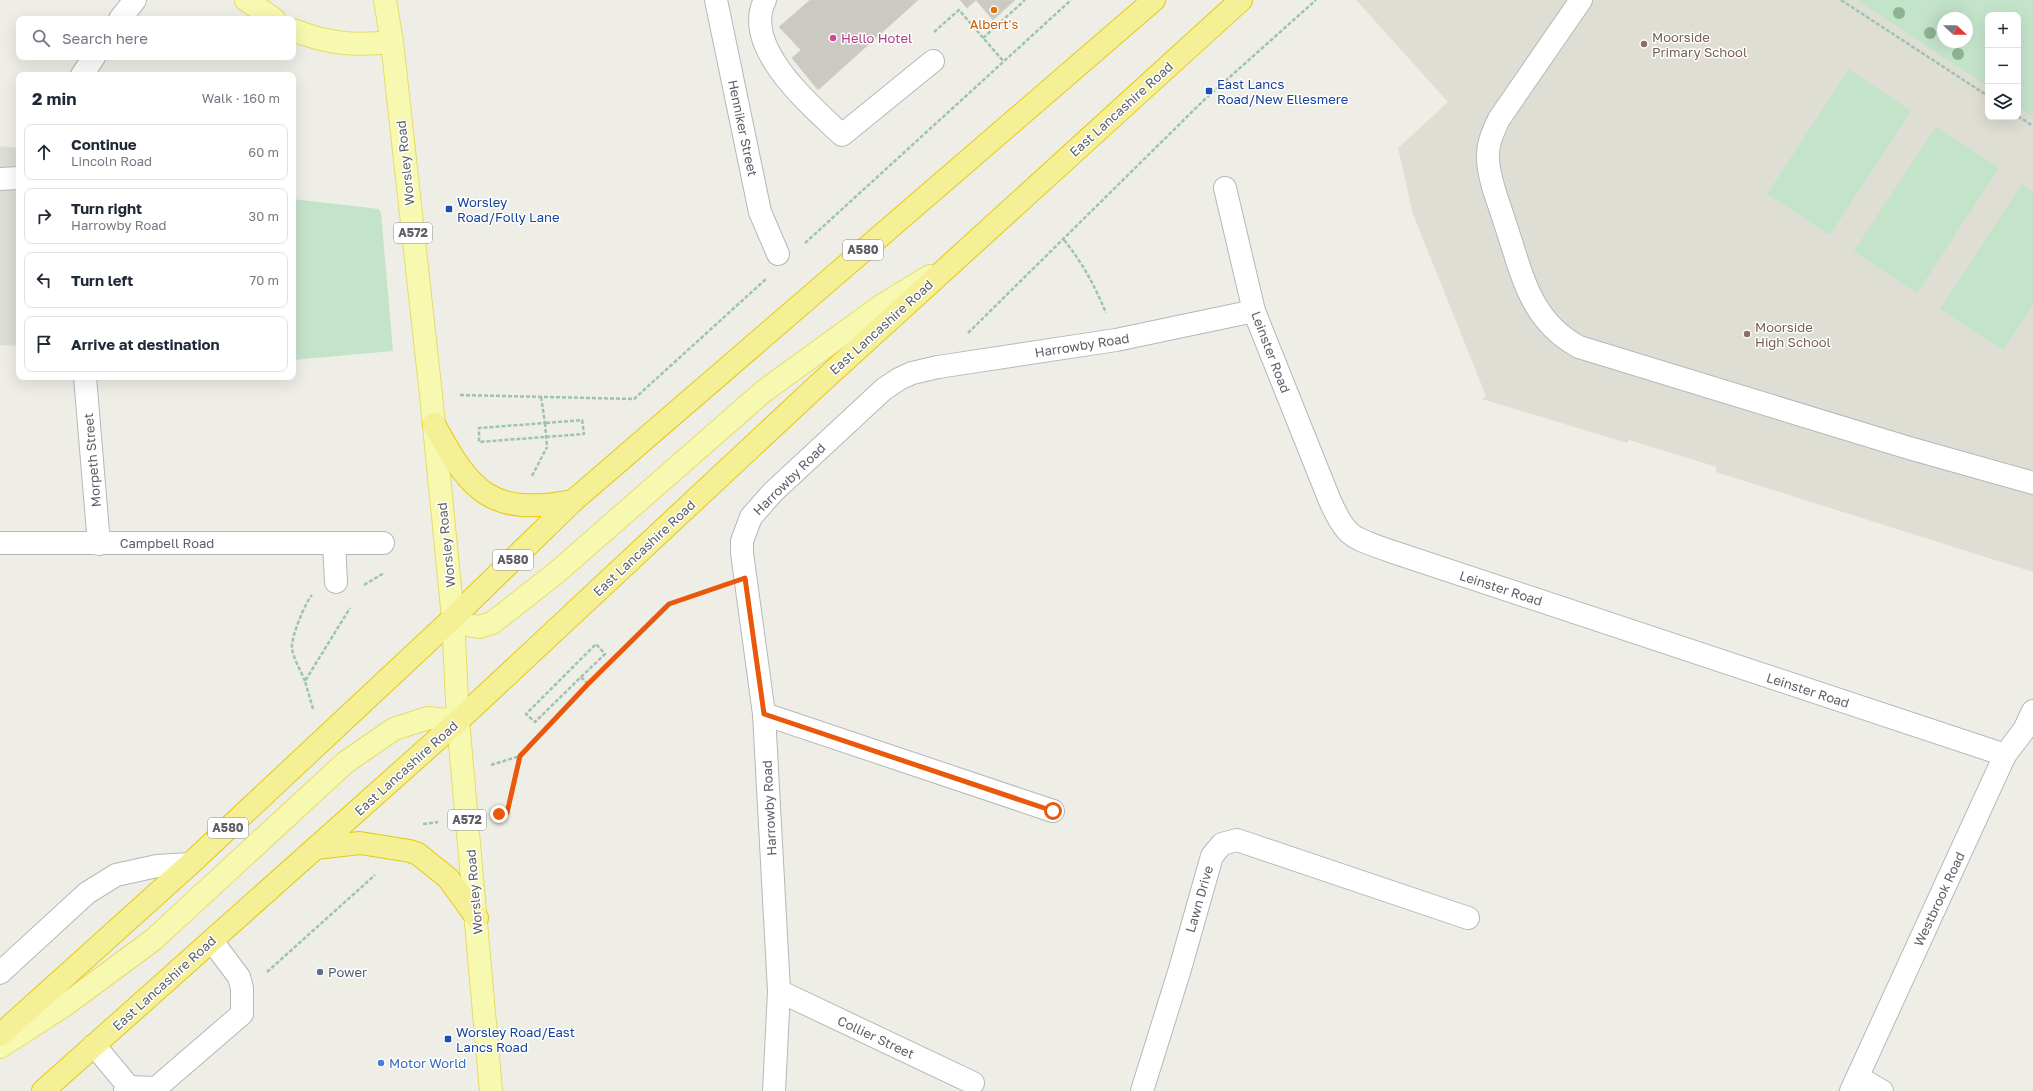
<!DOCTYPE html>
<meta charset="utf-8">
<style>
:root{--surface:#fff;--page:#f2f2f3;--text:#1f2937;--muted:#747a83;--line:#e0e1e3}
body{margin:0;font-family:"Golos Text",sans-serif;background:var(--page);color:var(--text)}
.controls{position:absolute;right:12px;top:12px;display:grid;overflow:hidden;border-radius:8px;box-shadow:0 4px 16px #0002}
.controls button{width:36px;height:36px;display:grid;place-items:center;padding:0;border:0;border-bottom:1px solid var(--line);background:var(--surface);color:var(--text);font:20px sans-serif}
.compass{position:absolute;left:1937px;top:12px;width:36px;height:36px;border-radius:50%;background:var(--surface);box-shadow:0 4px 16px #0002;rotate:112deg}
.stop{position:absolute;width:12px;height:12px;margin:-9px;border:3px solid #ea580c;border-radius:50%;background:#fff}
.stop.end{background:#ea580c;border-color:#fff;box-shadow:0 1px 4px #0008}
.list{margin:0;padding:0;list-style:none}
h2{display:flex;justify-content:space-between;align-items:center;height:52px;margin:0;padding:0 16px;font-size:17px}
h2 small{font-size:13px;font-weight:400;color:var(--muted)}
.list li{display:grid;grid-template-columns:26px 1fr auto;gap:12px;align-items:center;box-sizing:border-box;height:56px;margin:0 8px 8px;padding:0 8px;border:1px solid var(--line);border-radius:8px}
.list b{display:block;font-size:15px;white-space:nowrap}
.list p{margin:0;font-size:13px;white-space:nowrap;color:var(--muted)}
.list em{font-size:13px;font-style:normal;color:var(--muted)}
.icon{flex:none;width:22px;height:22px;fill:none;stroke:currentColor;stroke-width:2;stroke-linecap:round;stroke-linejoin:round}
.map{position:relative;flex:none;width:2033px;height:1091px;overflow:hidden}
.search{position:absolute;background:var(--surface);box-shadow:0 4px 16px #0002;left:16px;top:16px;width:280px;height:44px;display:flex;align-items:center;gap:10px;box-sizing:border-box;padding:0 14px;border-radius:8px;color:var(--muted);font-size:15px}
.panel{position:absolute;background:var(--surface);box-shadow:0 4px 16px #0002;left:16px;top:72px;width:280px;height:308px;border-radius:8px}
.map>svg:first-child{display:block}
.industrial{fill:#ddddd8}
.education{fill:#deded4;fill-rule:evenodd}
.park{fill:#c4e4ca;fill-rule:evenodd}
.building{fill:#cac9c2;stroke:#d3d1c4}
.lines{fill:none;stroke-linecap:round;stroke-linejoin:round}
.minor-casing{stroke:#b6b7bb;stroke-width:24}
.major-casing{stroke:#e7dc66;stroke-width:24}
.highway-casing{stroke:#e3ca11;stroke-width:24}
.path{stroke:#9ec4b1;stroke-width:2.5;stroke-dasharray:4 2;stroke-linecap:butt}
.minor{stroke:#fff;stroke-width:22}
.major{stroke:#f7f9b0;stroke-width:22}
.highway{stroke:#f5ef96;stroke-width:22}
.path-bridge{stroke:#9ec4b1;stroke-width:2.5;stroke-dasharray:4 2;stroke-linecap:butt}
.tree{fill:#8db492}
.route{stroke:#ea580c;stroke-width:5}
.food-dot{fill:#e8710a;stroke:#fff;stroke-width:1.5}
.hotel-dot{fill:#d1479c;stroke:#fff;stroke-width:1.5}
.education-dot{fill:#8d6e63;stroke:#fff;stroke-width:1.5}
.transit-dot{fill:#1a4fb4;stroke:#fff;stroke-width:1.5}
.service-dot{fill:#5c6f8a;stroke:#fff;stroke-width:1.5}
.shop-dot{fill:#3f7fe0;stroke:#fff;stroke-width:1.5}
.labels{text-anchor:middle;stroke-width:3;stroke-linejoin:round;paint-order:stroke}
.shield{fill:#fff;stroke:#8e8f93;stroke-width:1}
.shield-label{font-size:12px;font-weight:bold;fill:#5d5f65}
.food-label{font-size:13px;fill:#c56008;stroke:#fff}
.education-label{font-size:13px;fill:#785e54;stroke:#fff;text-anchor:start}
.hotel-label{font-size:13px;fill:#b23c85;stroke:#fff;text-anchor:start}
.transit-label{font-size:13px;fill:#164399;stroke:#fff;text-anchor:start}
.street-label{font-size:13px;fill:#5d5f65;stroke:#fff}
.service-label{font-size:13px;fill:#4e5e75;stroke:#fff;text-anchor:start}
.shop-label{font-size:13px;fill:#366cbe;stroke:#fff;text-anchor:start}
</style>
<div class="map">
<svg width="2033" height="1091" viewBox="0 0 2033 1091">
<rect width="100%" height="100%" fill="#eeeee6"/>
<polygon class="industrial" points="0,146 19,148 19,346 0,345"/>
<path class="education" d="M1356,0H2033V572L1716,472L1717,467L1629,440L1627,443L1482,399L1486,396L1413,214L1398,148L1448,102ZM1988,15H2018V117H1988ZM1943,18H1967V42H1943Z"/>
<g class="park">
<path d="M1857,0H2033V117L2018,107V15H1988V87ZM1943,18H1967V42H1943Z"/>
<polygon points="1849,69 1911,111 1830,235 1767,194"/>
<polygon points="1936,127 1999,168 1917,293 1854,251"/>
<polygon points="2022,184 2033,192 2033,305 2003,350 1940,309"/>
<polygon points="293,199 379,209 381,213 393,351 293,360"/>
</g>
<g class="building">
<polygon points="810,0 918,0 818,90 792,58 801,50 779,27"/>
<polygon points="960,0 976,0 967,8"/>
<polygon points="976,0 1015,0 993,20"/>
</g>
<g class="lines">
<defs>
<g id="minor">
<polyline points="716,0 760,212 778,254"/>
<path d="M765,0C741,47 812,107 842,135L933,61"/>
<path d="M1581,0L1499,119C1493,132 1487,144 1488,159C1489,181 1499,203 1505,223C1522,273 1529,320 1579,347L1909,448L2033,483"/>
<polyline points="120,19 135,0"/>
<polyline points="82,75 94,57"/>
<polyline points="0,179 19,178"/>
<path d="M1225,188L1254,311L1330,501C1347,539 1352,537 1390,551L2005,755"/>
<polyline points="85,377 99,544"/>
<polyline points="0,543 383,543"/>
<polyline points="334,543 336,582"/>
<polyline points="764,714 1053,811"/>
<polyline points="0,973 87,893 116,875 157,866 190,864"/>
<polyline points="779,991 973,1083"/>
<polyline points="94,1045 129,1087 125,1091"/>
<polyline points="1858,1077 1882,1091"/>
<polyline points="129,1087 156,1088 242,1014 242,988 239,977 212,941"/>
<polyline points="774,1091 779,991 764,714 742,553 742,541 751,517 773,492 884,389 899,379 912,373 938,367 1116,340 1254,311"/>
<polyline points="1142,1091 1180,969 1212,856 1222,844 1237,840 1468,918"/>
<polyline points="1851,1091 2005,755 2024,730 2033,711"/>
</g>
<g id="major">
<polyline points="246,0 274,19"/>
<polyline points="385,0 392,42 431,395 453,618 458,721 491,1091"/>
<path d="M293,30C329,44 354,46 392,42"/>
<polyline points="453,618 457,622 467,625 479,627 492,623 556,573 764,391 881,306 930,276"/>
<polyline points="0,1047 65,1005 153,940 346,762 394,729 428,718 458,721"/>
</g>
<g id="highway">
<path d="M434,424C471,493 491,516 573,501"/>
<polyline points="316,848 360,843 410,851 418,854 448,878 477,918"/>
<polyline points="0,1035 190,864 453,618 573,501 1154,0"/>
<polyline points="43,1091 458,721 818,385 1241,0"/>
</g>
</defs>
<use href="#minor" class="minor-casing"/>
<use href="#major" class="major-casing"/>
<use href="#highway" class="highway-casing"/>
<g class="path">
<polyline points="1841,0 1988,96"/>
<polyline points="934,32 959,10 1004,62"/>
<polyline points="983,38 1025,0"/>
<polyline points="2018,116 2033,126"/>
<path d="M1064,240C1082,262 1095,286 1106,313"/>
<polyline points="805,243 1071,0"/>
<polyline points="968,333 1204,100 1316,0"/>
<polyline points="460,395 634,399 766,279"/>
<polyline points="541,397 545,423 479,428 479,442 584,434 582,420 545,423"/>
<polyline points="532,476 547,447"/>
<polyline points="364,585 384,573"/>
<polyline points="581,677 605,654 596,644 526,714 535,722 581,677 588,684"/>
<path d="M305,681C301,671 293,658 292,648C291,637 305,603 312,595"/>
<polyline points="313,709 305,681 350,608"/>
<polyline points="491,765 520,756 588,684 669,604 718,587"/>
<polyline points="494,815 507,813 520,756"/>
<polyline points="423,824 438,822"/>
<polyline points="267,972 375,875"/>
</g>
<use href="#minor" class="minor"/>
<use href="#major" class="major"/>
<use href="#highway" class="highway"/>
<polyline class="path-bridge" points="545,423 547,447"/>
</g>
<g class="tree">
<circle cx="1899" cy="13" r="6"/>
<circle cx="1930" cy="33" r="6"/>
<circle cx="1958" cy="54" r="6"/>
</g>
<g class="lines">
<polyline class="route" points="499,814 507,813 520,756 588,684 669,604 745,578 764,714 1053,811"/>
</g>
<circle class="food-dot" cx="994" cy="10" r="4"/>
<circle class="hotel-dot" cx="833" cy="38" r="4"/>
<g class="education-dot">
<circle cx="1644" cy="44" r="4"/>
<circle cx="1747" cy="334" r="4"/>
</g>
<g class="transit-dot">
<rect x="1205" y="87" width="8" height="8" rx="2"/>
<rect x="445" y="205" width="8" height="8" rx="2"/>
<rect x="444" y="1035" width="8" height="8" rx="2"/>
</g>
<circle class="service-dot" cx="320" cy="972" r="4"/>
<circle class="shop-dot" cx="381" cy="1063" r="4"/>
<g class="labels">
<g class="shield">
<rect x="394" y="223" width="38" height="20" rx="3"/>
<rect x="843" y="240" width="40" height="20" rx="3"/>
<rect x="493" y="550" width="40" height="20" rx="3"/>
<rect x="448" y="810" width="38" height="20" rx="3"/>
<rect x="208" y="818" width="40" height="20" rx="3"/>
</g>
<g class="shield-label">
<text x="413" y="237">A572</text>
<text x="863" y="254">A580</text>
<text x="513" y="564">A580</text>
<text x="467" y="824">A572</text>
<text x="228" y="832">A580</text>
</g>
<g class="food-label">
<text x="994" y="29">Albert's</text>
</g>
<g class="education-label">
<text x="1652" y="42">Moorside<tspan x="1652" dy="15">Primary School</tspan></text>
<text x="1755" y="332">Moorside<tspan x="1755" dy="15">High School</tspan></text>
</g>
<g class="hotel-label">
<text x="841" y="43">Hello Hotel</text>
</g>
<g class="transit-label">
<text x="1217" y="89">East Lancs<tspan x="1217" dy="15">Road/New Ellesmere</tspan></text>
<text x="457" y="207">Worsley<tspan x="457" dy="15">Road/Folly Lane</tspan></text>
<text x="456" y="1037">Worsley Road/East<tspan x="456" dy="15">Lancs Road</tspan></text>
</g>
<g class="street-label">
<text transform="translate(1121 109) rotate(-42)" y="5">East Lancashire Road</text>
<text transform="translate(743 128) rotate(78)" y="5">Henniker Street</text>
<text transform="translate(405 163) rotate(-96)" y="5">Worsley Road</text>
<text transform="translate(881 327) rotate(-42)" y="5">East Lancashire Road</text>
<text transform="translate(1082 345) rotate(-9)" y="5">Harrowby Road</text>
<text transform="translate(1271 352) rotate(69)" y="5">Leinster Road</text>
<text transform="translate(92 460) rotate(-95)" y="5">Morpeth Street</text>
<text transform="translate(789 479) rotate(-45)" y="5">Harrowby Road</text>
<text x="167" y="548">Campbell Road</text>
<text transform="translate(446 545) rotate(-96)" y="5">Worsley Road</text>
<text transform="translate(644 548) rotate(-43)" y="5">East Lancashire Road</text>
<text transform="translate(1501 588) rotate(18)" y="5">Leinster Road</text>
<text transform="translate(1808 690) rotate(18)" y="5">Leinster Road</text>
<text transform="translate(406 768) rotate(-42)" y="5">East Lancashire Road</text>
<text transform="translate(769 808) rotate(-93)" y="5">Harrowby Road</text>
<text transform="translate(474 892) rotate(-95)" y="5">Worsley Road</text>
<text transform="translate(1199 899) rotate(-74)" y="5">Lawn Drive</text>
<text transform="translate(1939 899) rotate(-65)" y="5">Westbrook Road</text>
<text transform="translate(164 983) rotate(-42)" y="5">East Lancashire Road</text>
<text transform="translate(876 1037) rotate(25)" y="5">Collier Street</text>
</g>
<g class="service-label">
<text x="328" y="977">Power</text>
</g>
<g class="shop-label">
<text x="389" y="1068">Motor World</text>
</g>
</g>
</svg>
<div class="controls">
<button>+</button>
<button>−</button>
<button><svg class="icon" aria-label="layers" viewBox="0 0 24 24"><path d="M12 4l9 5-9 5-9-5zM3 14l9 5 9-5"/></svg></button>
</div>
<svg class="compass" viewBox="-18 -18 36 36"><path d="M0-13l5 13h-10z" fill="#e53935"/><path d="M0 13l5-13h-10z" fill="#747a83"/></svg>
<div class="stop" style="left:1053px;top:811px"></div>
<div class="stop end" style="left:499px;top:814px"></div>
<div class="search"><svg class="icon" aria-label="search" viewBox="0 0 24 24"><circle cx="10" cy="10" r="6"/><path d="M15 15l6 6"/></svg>Search here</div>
<section class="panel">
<h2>2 min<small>Walk · 160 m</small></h2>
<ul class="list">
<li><svg class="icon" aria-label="ahead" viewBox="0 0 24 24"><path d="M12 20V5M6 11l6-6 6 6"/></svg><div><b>Continue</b><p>Lincoln Road</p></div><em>60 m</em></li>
<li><svg class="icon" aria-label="right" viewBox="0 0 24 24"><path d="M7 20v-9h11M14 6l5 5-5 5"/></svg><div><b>Turn right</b><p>Harrowby Road</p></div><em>30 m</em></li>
<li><svg class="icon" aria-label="left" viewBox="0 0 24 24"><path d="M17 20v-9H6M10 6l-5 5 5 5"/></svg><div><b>Turn left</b></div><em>70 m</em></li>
<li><svg class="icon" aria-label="arrive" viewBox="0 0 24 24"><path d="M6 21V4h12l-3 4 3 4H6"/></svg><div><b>Arrive at destination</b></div></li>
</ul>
</section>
</div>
